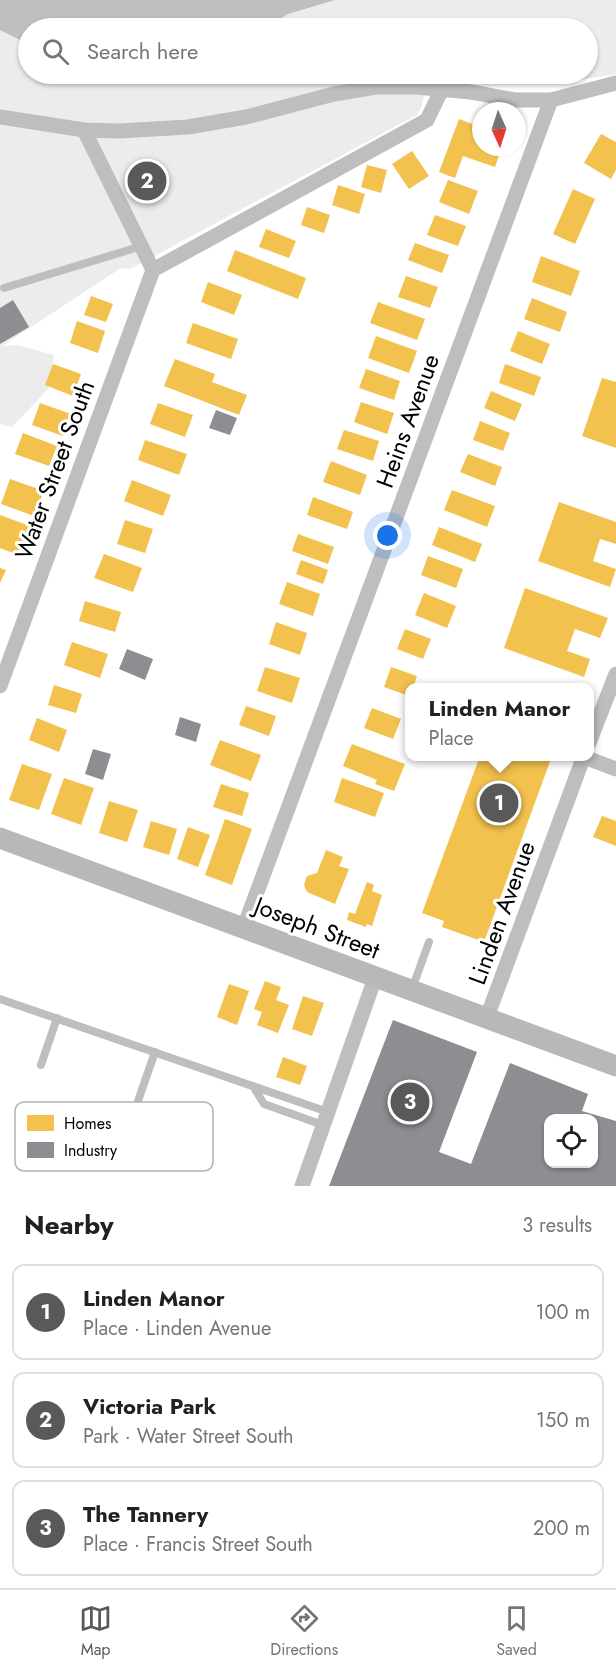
<!DOCTYPE html>
<meta charset="utf-8">
<style>
:root{--surface:#fff;--page:#f2f2f2;--text:#202124;--muted:#757577;--line:#e0e0e0;--accent:#595959}
body{margin:0;font-family:Jost,sans-serif;background:var(--page);color:var(--text)}
.controls{position:absolute;right:18px;bottom:18px;display:grid;overflow:hidden;border-radius:12px;box-shadow:0 2px 4px #0004}
.controls button{width:54px;height:54px;display:grid;place-items:center;padding:0;border:0;border-bottom:2px solid var(--line);background:var(--surface);color:var(--text);font:30px sans-serif}
.compass{position:absolute;left:472px;top:102px;width:54px;height:54px;border-radius:50%;background:var(--surface);box-shadow:0 2px 4px #0004;rotate:177deg}
.you{position:absolute;left:388px;top:536px;width:21px;height:21px;margin:-15px;border:4px solid #fff;border-radius:50%;background:#1a73e8;box-shadow:0 0 0 9px #1a73e833}
.badge{display:grid;place-items:center;width:39px;height:39px;border-radius:50%;background:var(--accent);color:#fff;font-size:20px;font-weight:700}
.pin{position:absolute;translate:-50% -50%;border:3px solid #fff;box-shadow:0 2px 6px #0006}
.popup{position:absolute;left:405px;top:683px;width:189px;height:78px;box-sizing:border-box;display:grid;place-content:center;border-radius:12px;background:var(--surface);filter:drop-shadow(0 2px 4px #0005);font-size:20px;white-space:nowrap;color:var(--muted)}
.popup b{font-size:22px;color:var(--text)}
.popup::after{content:'';position:absolute;left:50%;top:100%;margin-left:-12px;border:12px solid transparent;border-top-color:var(--surface)}
.list{margin:0;padding:0;list-style:none}
h2{display:flex;justify-content:space-between;align-items:center;height:78px;margin:0;padding:0 24px;font-size:26px}
h2 small{font-size:20px;font-weight:400;color:var(--muted)}
.list li{display:grid;grid-template-columns:39px 1fr auto;gap:18px;align-items:center;box-sizing:border-box;height:96px;margin:0 12px 12px;padding:0 12px;border:2px solid var(--line);border-radius:12px}
.list b{display:block;font-size:22px;white-space:nowrap}
.list p{margin:0;font-size:20px;white-space:nowrap;color:var(--muted)}
.list em{font-size:20px;font-style:normal;color:var(--muted)}
.icon{flex:none;width:33px;height:33px;fill:none;stroke:currentColor;stroke-width:2;stroke-linecap:round;stroke-linejoin:round}
.map{position:relative;flex:none;width:616px;height:1186px;overflow:hidden}
.search{position:absolute;background:var(--surface);box-shadow:0 2px 4px #0004;left:18px;right:18px;top:18px;height:66px;display:flex;align-items:center;gap:15px;box-sizing:border-box;padding:0 21px;border-radius:33px;color:var(--muted);font-size:22px}
.sheet{height:402px;background:var(--surface)}
nav{display:flex;justify-content:space-around;align-items:center;box-sizing:border-box;height:84px;border-top:2px solid var(--line);background:var(--surface);font-size:16px;color:var(--muted)}
nav a{display:grid;justify-items:center;gap:3px}
nav .on{color:var(--accent)}
.map>svg:first-child{display:block}
.green{fill:#ececec;fill-rule:evenodd}
.water{fill:#bfbfbf}
.homes{fill:#f2c14e}
.industry{fill:#8d8d92;fill-rule:evenodd}
.lines{fill:none;stroke-linecap:round;stroke-linejoin:round}
.lane{stroke:#bebebe;stroke-width:8}
.street{stroke:#bebebe;stroke-width:15}
.secondary{stroke:#b8b8b8;stroke-width:21}
.labels{text-anchor:middle;stroke-width:6;stroke-linejoin:round;paint-order:stroke}
.street-label{font-size:24px;fill:#000;stroke:#fff}
.key{fill:#fff;stroke:#b2b2b2;stroke-width:1.5}
.key-label{font-size:16px;fill:#000}
</style>
<div class="map">
<svg width="616" height="1186" viewBox="0 0 616 1186">
<rect width="100%" height="100%" fill="#fff"/>
<path class="green" d="M0,0H616V74L573,81L532,84L503,82L470,75L428,76L422,106L417,115L130,269L121,268L2,346L18,345L54,355L49,388L12,427L0,424ZM28,28H588V74H28Z"/>
<polygon class="water" points="0,0 335,0 288,14 265,28 28,28 28,44 0,30"/>
<g class="homes">
<polygon points="459,119 481,127 481,147 502,147 495,167 463,156 455,178 439,172"/>
<polygon points="601,134 616,142 616,170 611,179 584,163"/>
<polygon points="412,151 429,176 409,189 392,164"/>
<polygon points="367,165 387,170 381,193 361,187"/>
<polygon points="448,180 478,191 469,214 439,202"/>
<polygon points="338,185 365,194 359,214 332,205"/>
<polygon points="573,189 595,199 575,244 553,234"/>
<polygon points="307,207 330,215 324,233 301,225"/>
<polygon points="435,215 466,226 458,246 427,235"/>
<polygon points="266,229 296,241 289,258 259,247"/>
<polygon points="415,243 449,255 442,273 408,260"/>
<polygon points="235,250 306,278 298,299 227,271"/>
<polygon points="541,256 580,271 571,296 532,282"/>
<polygon points="406,276 438,287 430,308 398,297"/>
<polygon points="208,282 242,295 234,315 201,302"/>
<polygon points="91,296 113,304 106,322 84,315"/>
<polygon points="532,298 567,312 560,332 524,319"/>
<polygon points="378,302 425,319 417,340 370,323"/>
<polygon points="77,321 105,331 98,353 70,343"/>
<polygon points="193,323 238,339 231,359 186,343"/>
<polygon points="518,331 550,344 542,364 510,351"/>
<polygon points="376,336 417,351 409,373 368,358"/>
<polygon points="175,359 215,374 212,382 247,395 239,415 164,386"/>
<polygon points="53,364 81,374 73,396 45,385"/>
<polygon points="505,364 541,377 534,396 499,383"/>
<polygon points="366,369 400,381 394,400 359,388"/>
<polygon points="602,378 616,382 616,448 582,436"/>
<polygon points="491,391 522,404 515,421 484,408"/>
<polygon points="361,402 394,413 387,434 354,422"/>
<polygon points="40,403 71,414 63,436 32,425"/>
<polygon points="158,403 193,415 185,437 150,424"/>
<polygon points="480,421 510,433 503,451 473,440"/>
<polygon points="344,430 379,441 373,461 337,449"/>
<polygon points="23,433 57,446 49,466 15,454"/>
<polygon points="145,440 187,454 179,475 138,460"/>
<polygon points="468,454 502,467 495,486 460,472"/>
<polygon points="331,461 367,475 360,495 323,482"/>
<polygon points="10,479 44,491 34,516 1,504"/>
<polygon points="132,480 171,495 163,516 124,501"/>
<polygon points="452,490 495,506 487,527 444,510"/>
<polygon points="313,497 353,512 347,529 307,515"/>
<polygon points="559,502 616,522 616,544 600,539 593,561 616,569 610,587 538,561"/>
<polygon points="0,515 30,526 18,555 0,548"/>
<polygon points="125,520 153,529 145,553 117,544"/>
<polygon points="439,527 482,544 475,562 432,545"/>
<polygon points="298,534 334,547 328,564 292,551"/>
<polygon points="104,554 142,568 133,592 94,578"/>
<polygon points="428,556 463,569 456,588 421,575"/>
<polygon points="301,560 328,570 323,584 296,574"/>
<polygon points="0,568 6,570 0,583"/>
<polygon points="287,582 320,594 313,616 279,604"/>
<polygon points="525,588 608,618 600,638 575,629 567,651 590,659 584,677 504,648"/>
<polygon points="424,593 456,606 447,628 415,615"/>
<polygon points="85,601 121,612 115,632 79,621"/>
<polygon points="276,622 307,633 300,655 269,644"/>
<polygon points="405,629 431,639 423,659 397,649"/>
<polygon points="72,642 108,654 100,678 64,665"/>
<polygon points="265,667 300,678 292,703 257,691"/>
<polygon points="391,667 417,676 413,688 409,688 409,696 384,687"/>
<polygon points="54,685 82,694 76,713 48,705"/>
<polygon points="246,706 276,716 269,736 239,725"/>
<polygon points="372,708 401,719 393,739 364,728"/>
<polygon points="37,718 67,730 59,752 29,740"/>
<polygon points="220,740 261,755 251,781 210,765"/>
<polygon points="352,744 405,764 394,791 375,784 377,780 343,766"/>
<polygon points="480,756 552,756 484,942 442,927 444,921 422,913"/>
<polygon points="22,764 52,774 39,810 9,800"/>
<polygon points="64,778 94,788 81,825 51,814"/>
<polygon points="342,778 384,793 375,817 334,802"/>
<polygon points="221,784 249,793 242,816 213,807"/>
<polygon points="109,801 138,810 127,842 99,833"/>
<polygon points="602,816 616,821 616,846 593,837"/>
<polygon points="225,819 252,829 232,885 205,875"/>
<polygon points="151,821 177,829 169,855 143,847"/>
<polygon points="188,827 210,835 198,867 177,859"/>
<polygon points="326,850 343,857 339,866 349,869 335,904 307,892 304,885 307,876 317,873"/>
<polygon points="367,882 374,885 372,891 382,895 372,926 367,924 366,927 347,920 349,912 355,914"/>
<polygon points="265,981 281,987 276,1000 289,1005 278,1033 257,1025 262,1012 254,1009"/>
<polygon points="229,984 249,991 237,1025 217,1017"/>
<polygon points="303,996 324,1003 312,1036 292,1029"/>
<polygon points="283,1057 307,1066 300,1085 276,1077"/>
</g>
<g class="industry">
<polygon points="13,300 29,327 0,344 0,308"/>
<polygon points="216,410 237,418 230,435 209,428"/>
<polygon points="127,649 153,659 145,680 119,669"/>
<polygon points="180,717 201,724 196,742 175,735"/>
<polygon points="93,749 111,754 103,780 85,774"/>
<path d="M393,1020L477,1052L439,1152L471,1164L510,1063L588,1094L582,1111L616,1121V1186H329ZM548,1118H594V1164H548Z"/>
</g>
<g class="lines">
<g class="lane">
<polyline points="4,288 142,246"/>
<polyline points="412,989 429,942"/>
<polyline points="0,999 328,1112"/>
<polyline points="41,1065 57,1018"/>
<polyline points="253,1086 264,1104 323,1125"/>
<polyline points="138,1101 155,1052"/>
</g>
<g class="street">
<polyline points="0,117 84,130 119,131 188,127 246,117 334,94 376,87 416,87 471,92 515,100 551,100 616,83"/>
<polyline points="153,270 427,120 442,89"/>
<polyline points="0,686 153,270 84,130"/>
<polyline points="589,743 616,674"/>
<polyline points="584,757 616,769"/>
<polyline points="244,927 551,100"/>
<polyline points="487,1017 584,756"/>
<polyline points="302,1186 375,978"/>
</g>
<polyline class="secondary" points="0,838 616,1066"/>
</g>
<g class="labels">
<g class="street-label">
<text transform="translate(408 421) rotate(-70)" y="8">Heins Avenue</text>
<text transform="translate(55 470) rotate(-70)" y="8">Water Street South</text>
<text transform="translate(502 913) rotate(-70)" y="8">Linden Avenue</text>
<text transform="translate(317 928) rotate(21)" y="8">Joseph Street</text>
</g>
</g>
<rect x="15" y="1102" width="198" height="69" rx="9" class="key"/>
<rect x="27" y="1115" width="27" height="16" fill="#f2c14e"/>
<rect x="27" y="1142" width="27" height="16" fill="#8d8d92"/>
<g class="key-label">
<text x="64" y="1129">Homes</text>
<text x="64" y="1156">Industry</text>
</g>
</svg>
<div class="controls">
<button><svg class="icon" aria-label="locate" viewBox="0 0 24 24"><circle cx="12" cy="12" r="6"/><path d="M12 2v4M12 18v4M2 12h4M18 12h4"/></svg></button>
</div>
<svg class="compass" viewBox="-18 -18 36 36"><path d="M0-13l5 13h-10z" fill="#e53935"/><path d="M0 13l5-13h-10z" fill="#757577"/></svg>
<div class="you"></div>
<div class="pin badge" style="left:499px;top:803px">1</div>
<div class="popup"><b>Linden Manor</b>Place</div>
<div class="pin badge" style="left:147px;top:181px">2</div>
<div class="pin badge" style="left:410px;top:1102px">3</div>
<div class="search"><svg class="icon" aria-label="search" viewBox="0 0 24 24"><circle cx="10" cy="10" r="6"/><path d="M15 15l6 6"/></svg>Search here</div>
</div>
<section class="sheet">
<h2>Nearby<small>3 results</small></h2>
<ul class="list">
<li><span class="badge">1</span><div><b>Linden Manor</b><p>Place · Linden Avenue</p></div><em>100 m</em></li>
<li><span class="badge">2</span><div><b>Victoria Park</b><p>Park · Water Street South</p></div><em>150 m</em></li>
<li><span class="badge">3</span><div><b>The Tannery</b><p>Place · Francis Street South</p></div><em>200 m</em></li>
</ul>
</section>
<nav>
<a class="on"><svg class="icon" aria-label="map" viewBox="0 0 24 24"><path d="M3 6l6-2 6 2 6-2v14l-6 2-6-2-6 2zM9 4v14M15 6v14"/></svg>Map</a>
<a><svg class="icon" aria-label="directions" viewBox="0 0 24 24"><path d="M12 3l9 9-9 9-9-9zM9 14v-3h6M13 9l2 2-2 2"/></svg>Directions</a>
<a><svg class="icon" aria-label="saved" viewBox="0 0 24 24"><path d="M7 4h10v16l-5-4-5 4z"/></svg>Saved</a>
</nav>
